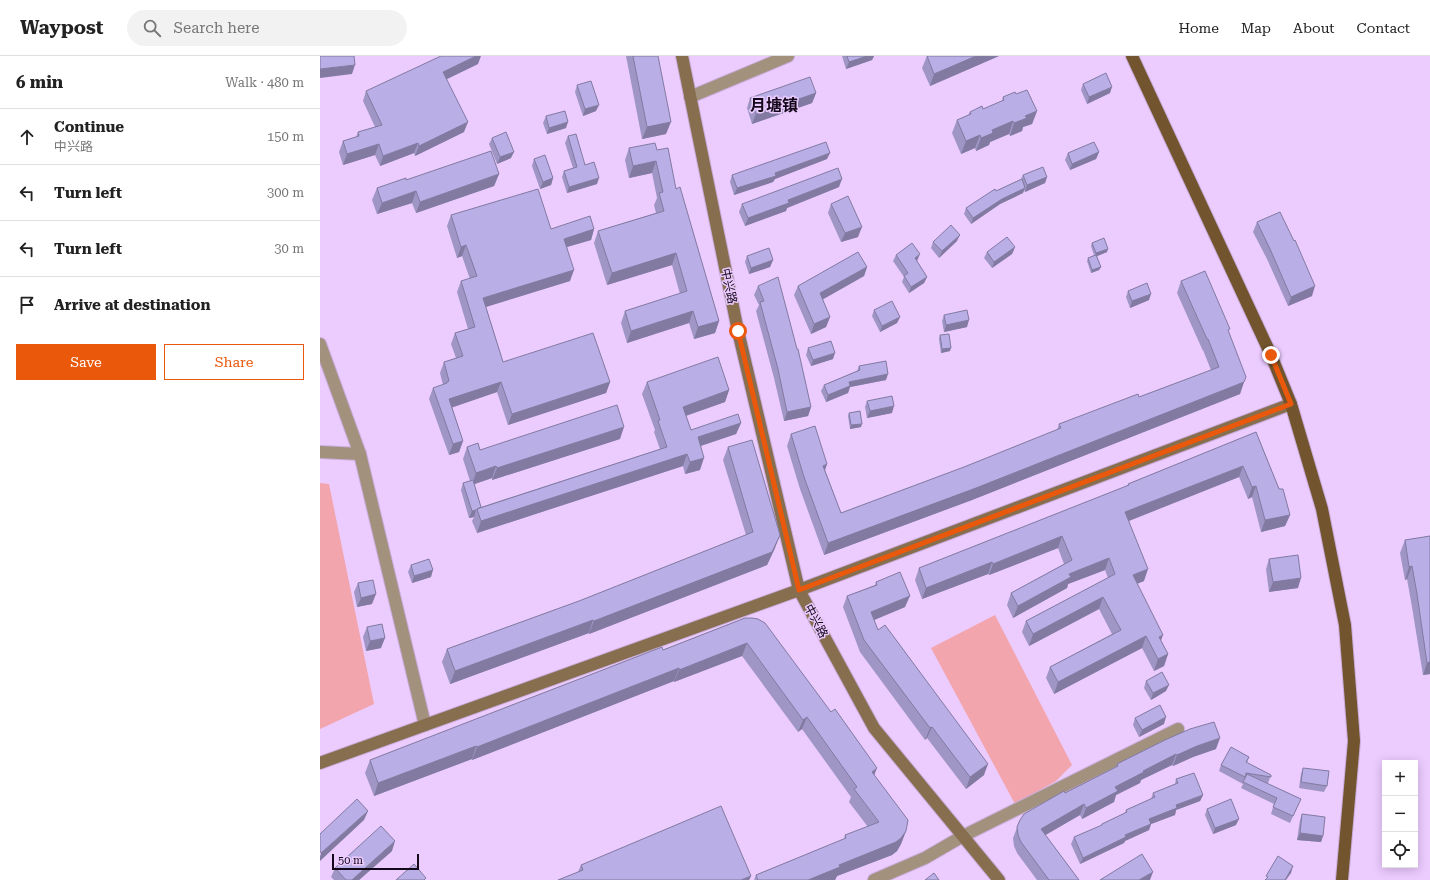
<!DOCTYPE html>
<meta charset="utf-8">
<style>
:root{--surface:#fff;--page:#f2f2f2;--text:#222;--muted:#767676;--line:#e0e0e0;--accent:#ea580c}
body{margin:0;font-family:"Roboto Serif","Noto Sans SC",serif;background:var(--page);color:var(--text)}
.controls{position:absolute;right:12px;bottom:12px;display:grid;overflow:hidden;border-radius:0px;box-shadow:0 2px 10px #0003}
.controls button{width:36px;height:36px;display:grid;place-items:center;padding:0;border:0;border-bottom:1px solid var(--line);background:var(--surface);color:var(--text);font:20px sans-serif}
.scale{position:absolute;left:12px;bottom:10px;width:87px;box-sizing:border-box;padding-left:4px;border:2px solid #130819;border-top:0;font-size:11px;line-height:14px;white-space:nowrap;color:#130819;-webkit-text-stroke:3px #eccbff;paint-order:stroke}
.stop{position:absolute;width:12px;height:12px;margin:-9px;border:3px solid #ea580c;border-radius:50%;background:#fff}
.stop.end{background:#ea580c;border-color:#fff;box-shadow:0 1px 4px #0008}
.list{margin:0;padding:0;list-style:none}
h2{display:flex;justify-content:space-between;align-items:center;height:52px;margin:0;padding:0 16px;font-size:17px}
h2 small{font-size:13px;font-weight:400;color:var(--muted)}
.list li{display:grid;grid-template-columns:26px 1fr auto;gap:12px;align-items:center;box-sizing:border-box;height:56px;padding:0 16px;border-top:1px solid var(--line)}
.list b{display:block;font-size:15px;white-space:nowrap}
.list p{margin:0;font-size:13px;white-space:nowrap;color:var(--muted)}
.list em{font-size:13px;font-style:normal;color:var(--muted)}
.actions{display:flex;gap:8px;padding:12px 16px}
.actions a{flex:1;padding:9px 0;border:1px solid var(--accent);border-radius:0px;text-align:center;font-size:14px;color:var(--accent)}
.actions .main{background:var(--accent);color:#fff}
.icon{flex:none;width:22px;height:22px;fill:none;stroke:currentColor;stroke-width:2;stroke-linecap:round;stroke-linejoin:round}
.map{position:relative;flex:none;width:1110px;height:824px;overflow:hidden}
header{display:flex;align-items:center;gap:24px;box-sizing:border-box;height:56px;padding:0 20px;background:var(--surface);border-bottom:1px solid var(--line)}
header strong{font-size:19px}
nav{display:flex;gap:22px;margin-inline-start:auto;font-size:14px}
.search{width:280px;height:36px;background:var(--page);display:flex;align-items:center;gap:10px;box-sizing:border-box;padding:0 14px;border-radius:22px;color:var(--muted);font-size:15px}
main{display:flex}
aside{flex:1;background:var(--surface)}
.map>svg:first-child{display:block}
.park{fill:#f2a5ac}
.lines{fill:none;stroke-linecap:round;stroke-linejoin:round}
.street-casing{stroke:#c9acda;stroke-width:14}
.secondary-casing{stroke:#c9acda;stroke-width:14}
.primary-casing{stroke:#c9acda;stroke-width:14}
.street{stroke:#a1917d;stroke-width:12}
.secondary{stroke:#866e4f;stroke-width:12}
.primary{stroke:#72552e;stroke-width:12}
.wall{fill:#9f96c6}
.shaded-wall{fill:#827aa1}
.building{fill:#b9afe6;stroke:#827aa1}
.route{stroke:#ea580c;stroke-width:5}
.labels{text-anchor:middle;stroke-width:3;stroke-linejoin:round;paint-order:stroke}
.street-label{font-size:12px;fill:#130819;stroke:#eccbff}
.district-label{font-size:16px;font-weight:bold;fill:#130819;stroke:#eccbff}
</style>
<header>
<strong>Waypost</strong>
<div class="search"><svg class="icon" aria-label="search" viewBox="0 0 24 24"><circle cx="10" cy="10" r="6"/><path d="M15 15l6 6"/></svg>Search here</div>
<nav><a>Home</a><a>Map</a><a>About</a><a>Contact</a></nav>
</header>
<main>
<aside>
<h2>6 min<small>Walk · 480 m</small></h2>
<ul class="list">
<li><svg class="icon" aria-label="ahead" viewBox="0 0 24 24"><path d="M12 20V5M6 11l6-6 6 6"/></svg><div><b>Continue</b><p>中兴路</p></div><em>150 m</em></li>
<li><svg class="icon" aria-label="left" viewBox="0 0 24 24"><path d="M17 20v-9H6M10 6l-5 5 5 5"/></svg><div><b>Turn left</b></div><em>300 m</em></li>
<li><svg class="icon" aria-label="left" viewBox="0 0 24 24"><path d="M17 20v-9H6M10 6l-5 5 5 5"/></svg><div><b>Turn left</b></div><em>30 m</em></li>
<li><svg class="icon" aria-label="arrive" viewBox="0 0 24 24"><path d="M6 21V4h12l-3 4 3 4H6"/></svg><div><b>Arrive at destination</b></div></li>
</ul>
<div class="actions"><a class="main">Save</a><a>Share</a></div>
</aside>
<div class="map">
<svg width="1110" height="824" viewBox="0 0 1110 824">
<rect width="100%" height="100%" fill="#eccbff"/>
<g class="park">
<polygon points="0,427 9,428 54,648 0,673"/>
<polygon points="675,559 752,709 736,725 695,748 611,592"/>
</g>
<g class="lines">
<defs>
<g id="street">
<polyline points="370,41 468,0"/>
<polyline points="0,288 40,398 105,669"/>
<polyline points="0,396 40,398"/>
<polyline points="554,824 605,802 643,780 858,673"/>
</g>
<g id="secondary">
<polyline points="362,0 418,275 479,534 554,672 679,824"/>
<polyline points="0,707 479,534 971,348"/>
</g>
<polyline id="primary" points="812,0 951,299 971,348 1002,453 1025,569 1034,685 1022,824"/>
</defs>
<use href="#street" class="street-casing"/>
<use href="#secondary" class="secondary-casing"/>
<use href="#primary" class="primary-casing"/>
<use href="#street" class="street"/>
<use href="#secondary" class="secondary"/>
<use href="#primary" class="primary"/>
</g>
<g class="wall">
<polygon points="306,0 338,0 346,78 322,83"/>
<polygon points="522,0 554,0 552,4 526,13"/>
<polygon points="607,0 679,0 610,30 602,12"/>
<polygon points="158,8 126,23 144,76 95,100 94,97 60,110 55,99 23,109 19,96 23,85 36,81 38,76 55,71 43,45 46,35"/>
<polygon points="763,28 790,37 767,48 761,34"/>
<polygon points="257,29 276,55 263,60 255,36"/>
<polygon points="496,37 492,47 432,68 427,52 430,42"/>
<polygon points="696,38 717,55 712,68 703,71 702,75 690,80 689,78 670,86 669,89 656,95 655,92 641,98 632,77 637,64 648,59 650,56 663,53 682,45 683,41"/>
<polygon points="226,60 246,72 227,78 223,67"/>
<polygon points="248,80 277,128 247,137 242,121 244,115 253,112 245,87"/>
<polygon points="172,82 191,102 177,108 169,88"/>
<polygon points="309,92 337,94 356,133 399,265 395,277 374,283 369,267 307,287 301,267 305,255 360,238 352,209 287,229 274,187 278,175 336,157 334,149 337,142 332,117 309,122 305,104"/>
<polygon points="779,96 776,103 750,114 745,104 748,97"/>
<polygon points="214,103 233,122 231,129 220,133 212,110"/>
<polygon points="507,103 455,123 453,126 414,139 410,126 412,119"/>
<polygon points="179,118 174,130 96,157 92,147 57,158 52,144 57,132 86,124"/>
<polygon points="703,119 727,121 725,127 705,136 704,134 703,137 680,148 651,168 644,158 646,152 676,135 701,123"/>
<polygon points="519,131 467,152 466,155 425,170 419,156 422,148"/>
<polygon points="511,148 538,181 521,186 508,157"/>
<polygon points="131,159 231,173 274,173 271,184 247,191 250,225 166,251 183,306 290,326 286,337 188,369 177,336 132,351 143,385 139,396 129,399 109,343 113,332 123,329 120,317 124,306 136,302 131,288 135,277 148,273 137,236 141,225 150,223 142,200 137,202 127,170"/>
<polygon points="937,166 992,240 968,250 947,203 933,176"/>
<polygon points="637,185 619,202 611,192 613,186"/>
<polygon points="772,187 787,196 777,200 781,211 779,214 771,217 767,205 768,202 774,199 771,190"/>
<polygon points="695,191 692,198 672,212 664,202 667,196"/>
<polygon points="576,199 597,205 607,221 604,227 589,237 582,226 584,221 573,205"/>
<polygon points="427,200 453,204 450,211 429,218 425,206"/>
<polygon points="547,211 544,220 502,244 510,261 506,271 491,278 474,239 478,230"/>
<polygon points="861,225 909,277 924,326 920,338 652,444 504,499 480,433 467,390 471,378 507,408 505,414 521,457 644,411 737,374 739,368 819,341 891,314 883,294 883,295 857,237"/>
<polygon points="438,230 477,293 491,351 488,360 464,365 454,322 436,255 439,249 434,239"/>
<polygon points="808,235 829,244 810,252 806,241"/>
<polygon points="554,254 580,261 577,267 560,276 552,260"/>
<polygon points="624,259 647,271 624,276 622,265"/>
<polygon points="620,279 630,295 621,297 619,283"/>
<polygon points="488,292 513,303 491,310 486,299"/>
<polygon points="539,310 566,324 530,331 528,337 506,346 501,335 504,329 537,315"/>
<polygon points="327,326 409,334 405,346 366,360 371,374 421,367 416,378 381,390 380,414 365,418 363,410 157,477 152,465 154,461 149,462 141,434 143,427 150,425 143,403 147,391 160,394 300,383 172,424 172,422 154,428 161,451 340,393 334,376 335,374 322,338"/>
<polygon points="547,345 572,357 547,362 545,351"/>
<polygon points="529,357 541,371 530,373 528,360"/>
<polygon points="936,376 970,459 965,470 941,476 932,441 928,443 919,421 809,465 824,525 817,528 841,585 848,598 844,610 834,615 822,592 734,638 726,622 730,611 792,578 779,553 709,590 702,576 706,565 788,522 785,514 748,528 747,532 693,562 687,549 691,537 744,508 738,492 669,519 668,518 602,543 595,524 599,512 807,430 808,428"/>
<polygon points="408,391 455,492 447,509 269,578 269,577 130,628 122,606 127,593 259,545 426,479 403,404"/>
<polygon points="1110,480 1110,618 1103,619 1092,551 1087,523 1085,524 1080,497 1085,484"/>
<polygon points="949,503 978,532 949,536 946,513"/>
<polygon points="91,509 111,521 92,527 88,516"/>
<polygon points="556,526 585,551 554,564 558,574 664,719 646,733 607,682 605,684 540,596 523,551 527,540 555,529"/>
<polygon points="38,527 52,548 37,551 34,536"/>
<polygon points="425,562 554,719 586,775 581,788 577,795 572,799 517,820 515,824 434,824 436,819 524,783 525,779 548,771 529,746 531,741 482,673 478,676 422,600 354,626 354,625 152,704 152,703 54,740 45,717 50,704 343,594"/>
<polygon points="47,571 61,592 46,595 43,581"/>
<polygon points="826,625 846,635 831,644 824,632"/>
<polygon points="815,662 844,668 819,681 813,669"/>
<polygon points="845,684 896,693 873,701 853,710 852,709 821,724 820,727 796,739 794,746 762,763 760,759 725,779 759,824 717,824 697,797 694,790 693,782 700,764 745,737 796,711 797,708"/>
<polygon points="929,701 927,707 951,719 948,727 946,727 981,743 970,767 951,758 954,748 921,732 923,728 899,715 901,709"/>
<polygon points="983,712 1007,730 1004,736 979,732 981,718"/>
<polygon points="856,723 883,739 880,745 856,754 855,759 831,768 829,774 805,785 804,787 760,808 751,788 754,781 781,770 782,768 805,757 806,754 831,743 833,737 855,728"/>
<polygon points="887,753 916,769 893,778 885,759"/>
<polygon points="982,758 1003,780 1001,786 977,784 980,764"/>
<polygon points="72,795 39,824 14,824 11,821 15,812"/>
<polygon points="261,809 431,820 429,824 238,824 258,816"/>
</g>
<g class="shaded-wall">
<polygon points="156,0 161,0 158,8 119,27 123,16"/>
<polygon points="547,0 554,0 552,4 526,13 529,6"/>
<polygon points="656,0 679,0 610,30 614,18"/>
<polygon points="35,9 32,18 0,22 0,13"/>
<polygon points="792,31 790,37 767,48 769,41"/>
<polygon points="496,37 492,47 432,68 436,58"/>
<polygon points="279,49 276,55 263,60 265,53"/>
<polygon points="717,55 712,68 703,71 702,75 690,80 694,67 705,60"/>
<polygon points="693,65 689,78 670,86 669,89 656,95 661,82 672,74"/>
<polygon points="148,66 144,76 95,100 99,90"/>
<polygon points="248,66 246,72 227,78 229,72"/>
<polygon points="351,66 346,78 322,83 327,71"/>
<polygon points="660,79 655,92 641,98 646,85"/>
<polygon points="98,87 94,97 60,110 63,100"/>
<polygon points="59,88 55,99 23,109 27,98"/>
<polygon points="194,96 191,102 177,108 180,101"/>
<polygon points="779,96 776,103 750,114 752,108"/>
<polygon points="510,97 507,103 455,123 453,126 414,139 417,132 455,117"/>
<polygon points="336,105 332,117 309,122 313,110"/>
<polygon points="179,118 174,130 96,157 100,146"/>
<polygon points="727,121 725,127 705,136 707,129"/>
<polygon points="233,122 231,129 220,133 223,126"/>
<polygon points="279,122 277,128 247,137 249,131"/>
<polygon points="522,123 519,131 467,152 466,155 425,170 428,162 468,144"/>
<polygon points="705,132 703,137 680,148 651,168 653,162 682,143"/>
<polygon points="96,135 92,147 57,158 62,147"/>
<polygon points="542,171 538,181 521,186 525,177"/>
<polygon points="274,173 271,184 240,193 244,183"/>
<polygon points="640,179 637,185 619,202 622,195"/>
<polygon points="146,189 142,200 137,202 141,191"/>
<polygon points="695,191 692,198 672,212 674,206"/>
<polygon points="788,193 787,196 775,201 776,197"/>
<polygon points="356,197 352,209 287,229 292,217"/>
<polygon points="600,198 597,205 592,208 595,202"/>
<polygon points="453,204 450,211 429,218 431,212"/>
<polygon points="547,211 544,220 496,247 500,237"/>
<polygon points="781,211 779,214 771,217 772,214"/>
<polygon points="254,214 250,225 159,253 163,242"/>
<polygon points="607,221 604,227 589,237 591,231"/>
<polygon points="995,230 992,240 968,250 971,241"/>
<polygon points="831,238 829,244 810,252 812,245"/>
<polygon points="373,255 369,267 307,287 311,275"/>
<polygon points="510,261 506,271 491,278 494,268"/>
<polygon points="580,261 577,267 560,276 562,270"/>
<polygon points="649,264 647,271 624,276 626,269"/>
<polygon points="399,265 395,277 374,283 378,271"/>
<polygon points="631,292 630,295 621,297 622,293"/>
<polygon points="515,297 513,303 491,310 493,304"/>
<polygon points="568,318 566,324 530,331 528,337 506,346 508,339 529,326"/>
<polygon points="181,326 177,336 125,354 129,343"/>
<polygon points="290,326 286,337 188,369 192,358"/>
<polygon points="924,326 920,338 652,444 504,499 508,487"/>
<polygon points="409,334 405,346 359,362 363,351"/>
<polygon points="574,350 572,357 547,362 550,355"/>
<polygon points="491,351 488,360 464,365 467,356"/>
<polygon points="421,367 416,378 374,392 378,381"/>
<polygon points="542,368 541,371 530,373 531,369"/>
<polygon points="304,371 300,383 172,424 177,412"/>
<polygon points="143,385 139,396 129,399 133,388"/>
<polygon points="367,398 363,410 157,477 161,465"/>
<polygon points="384,402 380,414 365,418 370,406"/>
<polygon points="507,408 503,420 503,410"/>
<polygon points="176,410 172,422 152,429 156,417"/>
<polygon points="923,410 919,421 801,468 805,456"/>
<polygon points="936,430 932,441 928,443 932,431"/>
<polygon points="156,454 154,461 149,462 152,455"/>
<polygon points="970,459 965,470 941,476 945,464"/>
<polygon points="460,479 455,492 447,509 269,578 274,565"/>
<polygon points="742,480 738,492 669,519 673,508"/>
<polygon points="789,502 785,514 748,528 747,532 693,562 698,550 749,518"/>
<polygon points="672,506 668,518 602,543 606,532"/>
<polygon points="1092,510 1087,523 1085,524 1089,511"/>
<polygon points="828,513 824,525 808,531 813,519"/>
<polygon points="113,514 111,521 92,527 94,520"/>
<polygon points="981,522 978,532 949,536 953,526"/>
<polygon points="56,538 52,548 37,551 41,542"/>
<polygon points="590,540 585,551 547,567 551,556"/>
<polygon points="783,541 779,553 709,590 713,578"/>
<polygon points="273,564 269,577 130,628 135,615"/>
<polygon points="843,579 839,590 839,581"/>
<polygon points="826,580 822,592 734,638 738,626"/>
<polygon points="65,582 61,592 46,595 50,585"/>
<polygon points="427,587 422,600 354,626 359,614"/>
<polygon points="848,598 844,610 834,615 838,603"/>
<polygon points="1110,606 1110,618 1103,619 1107,607"/>
<polygon points="359,612 354,625 152,704 157,691"/>
<polygon points="849,629 846,635 831,644 833,637"/>
<polygon points="487,661 482,673 478,676 483,664"/>
<polygon points="846,661 844,668 819,681 822,674"/>
<polygon points="612,671 607,682 605,684 610,672"/>
<polygon points="900,682 896,693 873,701 853,710 857,699 877,690"/>
<polygon points="156,690 152,703 54,740 58,727"/>
<polygon points="856,698 852,709 821,724 820,727 796,739 794,746 762,763 766,752 795,731 823,715"/>
<polygon points="668,708 664,719 646,733 650,721"/>
<polygon points="557,712 552,725 552,716"/>
<polygon points="883,739 880,745 856,754 855,759 831,768 829,774 805,785 804,787 760,808 763,802 805,779 829,763 856,749"/>
<polygon points="764,748 760,759 717,784 721,773"/>
<polygon points="48,755 44,764 0,805 0,801 1,797"/>
<polygon points="919,763 916,769 893,778 895,772"/>
<polygon points="586,775 581,788 577,795 572,799 517,820 515,824 488,824"/>
<polygon points="980,777 1003,780 1001,786 977,784"/>
<polygon points="75,785 72,795 39,824 32,824"/>
<polygon points="973,810 971,817 966,824 965,824"/>
<polygon points="833,816 830,824 819,824"/>
<polygon points="431,820 429,824 421,824"/>
</g>
<g class="building">
<polygon points="0,0 34,0 35,9 0,13"/>
<polygon points="121,0 156,0 123,16 148,66 99,90 98,87 63,100 59,88 27,98 23,85 39,80 38,76 62,69 46,35"/>
<polygon points="313,0 338,0 351,66 327,71"/>
<polygon points="527,0 547,0 529,6"/>
<polygon points="607,0 656,0 614,18"/>
<polygon points="786,17 792,31 769,41 763,28"/>
<polygon points="490,21 496,37 436,58 430,42"/>
<polygon points="271,25 279,49 265,53 257,29"/>
<polygon points="707,34 717,55 705,60 707,62 694,67 693,65 672,74 673,77 661,82 660,79 646,85 637,64 651,58 650,56 662,50 663,53 684,44 683,41 695,36 696,38"/>
<polygon points="245,55 248,66 229,72 226,60"/>
<polygon points="186,76 194,96 180,101 172,82"/>
<polygon points="256,78 265,109 274,106 279,122 249,131 244,115 257,111 248,80"/>
<polygon points="506,86 510,97 455,117 456,120 417,132 412,119"/>
<polygon points="774,86 779,96 752,108 748,97"/>
<polygon points="335,87 337,94 348,92 356,133 360,131 399,265 378,271 373,255 311,275 305,255 367,235 356,197 292,217 278,175 344,155 339,137 343,136 336,105 313,110 309,92"/>
<polygon points="171,95 179,118 100,146 96,135 62,147 57,132 86,122 86,124"/>
<polygon points="225,99 233,122 223,126 214,103"/>
<polygon points="723,111 727,121 707,129 703,119"/>
<polygon points="518,112 522,123 468,144 469,147 428,162 422,148"/>
<polygon points="702,123 705,132 682,143 653,162 646,152 675,133 676,135"/>
<polygon points="218,133 231,173 270,160 274,173 244,183 254,214 163,242 183,306 273,277 290,326 192,358 181,326 129,343 143,385 133,388 113,332 127,327 127,326 129,325 124,306 143,300 135,277 155,271 141,225 157,220 146,189 141,191 131,159"/>
<polygon points="528,140 542,171 525,177 511,148"/>
<polygon points="960,156 974,185 975,184 995,230 971,241 950,193 937,166"/>
<polygon points="631,169 640,179 622,195 613,186"/>
<polygon points="687,181 695,191 674,206 667,196"/>
<polygon points="784,182 788,193 776,197 772,187"/>
<polygon points="592,187 600,198 595,202 607,221 591,231 584,220 588,217 576,199"/>
<polygon points="449,192 453,204 431,212 427,200"/>
<polygon points="538,196 547,211 500,237 510,261 494,268 478,230"/>
<polygon points="776,199 781,211 772,214 768,202"/>
<polygon points="885,215 910,273 908,274 926,321 924,326 656,432 508,487 484,421 471,378 495,370 507,408 503,410 521,457 644,411 741,372 739,368 818,338 819,341 899,311 888,283 887,283 861,225"/>
<polygon points="458,221 477,293 478,293 491,351 467,356 458,313 440,246 444,245 438,230"/>
<polygon points="827,227 831,238 812,245 808,235"/>
<polygon points="572,245 580,261 562,270 554,254"/>
<polygon points="647,254 649,264 626,269 624,259"/>
<polygon points="629,278 631,292 622,293 620,279"/>
<polygon points="511,285 515,297 493,304 488,292"/>
<polygon points="398,301 409,334 363,351 371,374 418,358 421,367 378,381 384,402 370,406 367,398 161,465 157,453 347,391 338,365 340,364 327,326"/>
<polygon points="566,305 568,318 529,326 530,330 508,339 504,329 540,314 539,310"/>
<polygon points="572,340 574,350 550,355 547,345"/>
<polygon points="297,349 304,371 177,412 176,410 156,417 147,391 158,387 160,394"/>
<polygon points="540,355 542,368 531,369 529,357"/>
<polygon points="936,376 959,433 963,433 970,459 945,464 936,430 932,431 923,410 805,456 828,513 813,519 843,579 839,581 848,598 838,603 826,580 738,626 730,611 801,574 783,541 713,578 706,565 795,518 789,502 749,518 751,521 698,550 691,537 752,504 742,480 673,508 672,506 606,532 599,512 809,429 808,428"/>
<polygon points="432,384 460,479 452,496 274,565 273,564 135,615 127,593 259,545 433,476 408,391"/>
<polygon points="153,424 161,451 157,453 156,454 152,455 143,427"/>
<polygon points="1110,480 1110,606 1107,607 1097,538 1092,510 1089,511 1085,484"/>
<polygon points="978,499 981,522 953,526 949,503"/>
<polygon points="109,503 113,514 94,520 91,509"/>
<polygon points="580,516 590,540 551,556 558,574 565,569 668,708 650,721 612,671 610,672 544,584 527,540 557,529 556,526"/>
<polygon points="53,524 56,538 41,542 38,527"/>
<polygon points="425,562 432,562 438,563 445,567 511,656 515,653 557,712 552,716 588,764 586,775 581,782 576,786 519,809 520,811 488,824 438,824 436,819 526,782 525,779 559,766 534,733 537,731 487,661 483,664 427,587 359,614 359,612 157,691 156,690 58,727 50,704 342,591 343,594"/>
<polygon points="62,568 65,582 50,585 47,571"/>
<polygon points="842,616 849,629 833,637 826,625"/>
<polygon points="840,649 846,661 822,674 815,662"/>
<polygon points="894,666 900,682 877,690 857,699 856,698 823,715 824,716 795,731 798,735 766,752 764,748 721,773 759,824 729,824 701,786 698,779 697,771 700,764 704,758 744,735 745,737 798,710 797,708 845,684 870,673"/>
<polygon points="911,691 929,701 926,706 951,719 951,721 926,717 925,721 901,709"/>
<polygon points="983,712 1009,715 1007,730 981,726"/>
<polygon points="874,717 883,739 856,749 857,752 829,763 831,768 805,779 806,781 763,802 754,781 782,769 782,768 807,756 806,754 835,741 833,737 858,727 856,723"/>
<polygon points="927,718 981,743 973,760 953,751 957,742 923,726"/>
<polygon points="37,743 48,755 1,797 0,795 0,778"/>
<polygon points="911,743 919,763 895,772 887,753"/>
<polygon points="401,750 431,820 421,824 238,824 263,814 261,809"/>
<polygon points="982,758 1005,761 1003,780 980,777"/>
<polygon points="61,770 75,785 32,824 26,824 15,812"/>
<polygon points="822,798 833,816 819,824 780,824"/>
<polygon points="958,800 973,810 965,824 945,824 948,821 946,820"/>
<polygon points="94,808 106,822 104,824 76,824"/>
<polygon points="614,817 619,824 605,824"/>
</g>
<g class="lines">
<polyline class="route" points="418,275 479,534 971,348 951,299"/>
</g>
<g class="labels">
<g class="street-label">
<text transform="translate(409 230) rotate(78)" y="4">中兴路</text>
<text transform="translate(496 565) rotate(62)" y="4">中兴路</text>
</g>
<g class="district-label">
<text x="454" y="55">月塘镇</text>
</g>
</g>
</svg>
<div class="controls">
<button>+</button>
<button>−</button>
<button><svg class="icon" aria-label="locate" viewBox="0 0 24 24"><circle cx="12" cy="12" r="6"/><path d="M12 2v4M12 18v4M2 12h4M18 12h4"/></svg></button>
</div>
<div class="scale">50 m</div>
<div class="stop" style="left:418px;top:275px"></div>
<div class="stop end" style="left:951px;top:299px"></div>
</div>
</main>
